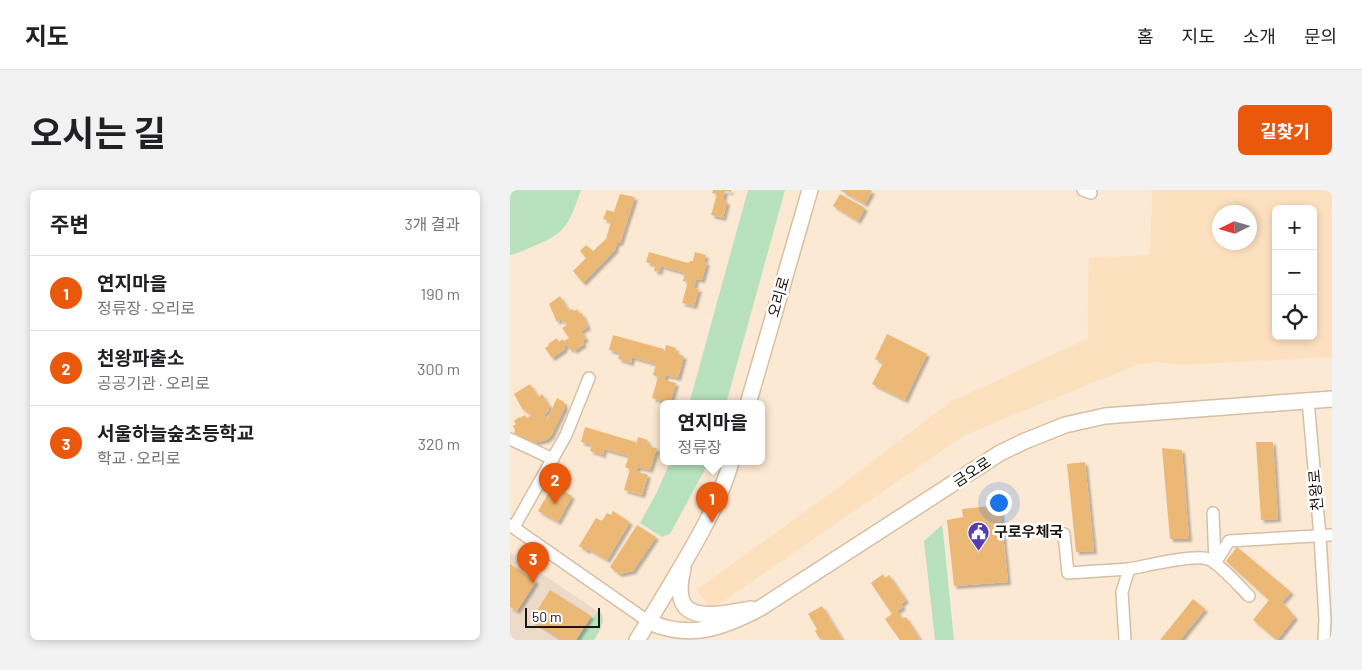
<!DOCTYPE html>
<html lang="ko">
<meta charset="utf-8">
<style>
:root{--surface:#fff;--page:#f2f2f2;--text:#202124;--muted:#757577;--line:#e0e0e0;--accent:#ea580c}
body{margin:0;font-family:Barlow,"Noto Sans KR",sans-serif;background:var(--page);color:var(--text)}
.controls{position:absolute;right:15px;top:15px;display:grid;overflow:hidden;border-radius:8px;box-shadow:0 2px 8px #0003}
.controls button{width:45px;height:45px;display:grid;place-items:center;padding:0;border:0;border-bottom:1px solid var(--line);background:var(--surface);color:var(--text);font:25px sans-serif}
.compass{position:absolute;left:702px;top:15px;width:45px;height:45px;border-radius:50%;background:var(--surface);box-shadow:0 2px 8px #0003;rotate:265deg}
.scale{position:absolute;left:15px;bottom:12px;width:75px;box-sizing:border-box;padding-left:5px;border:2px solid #1d150b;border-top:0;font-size:14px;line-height:18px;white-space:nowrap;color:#1d150b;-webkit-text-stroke:4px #fff;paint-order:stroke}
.you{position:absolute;left:488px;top:312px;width:18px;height:18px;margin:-12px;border:4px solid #fff;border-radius:50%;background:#1a73e8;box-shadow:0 0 0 8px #1a73e833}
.badge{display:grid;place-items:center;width:32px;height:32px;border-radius:50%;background:var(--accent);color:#fff;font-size:16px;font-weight:700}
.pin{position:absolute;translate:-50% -41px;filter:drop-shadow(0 1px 2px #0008)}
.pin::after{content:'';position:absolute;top:26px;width:18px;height:15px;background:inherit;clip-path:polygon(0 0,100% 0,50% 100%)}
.popup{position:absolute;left:150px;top:210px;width:105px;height:65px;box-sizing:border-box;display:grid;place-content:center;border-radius:8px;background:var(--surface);filter:drop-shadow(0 1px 4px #0005);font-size:16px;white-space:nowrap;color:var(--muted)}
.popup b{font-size:19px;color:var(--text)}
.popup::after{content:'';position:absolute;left:50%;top:100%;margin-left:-10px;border:10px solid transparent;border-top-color:var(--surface)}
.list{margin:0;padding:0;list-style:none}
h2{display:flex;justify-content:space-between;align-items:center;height:65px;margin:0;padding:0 20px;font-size:21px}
h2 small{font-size:16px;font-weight:400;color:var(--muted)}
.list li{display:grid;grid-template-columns:32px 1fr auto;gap:15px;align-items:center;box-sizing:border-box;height:75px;padding:0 20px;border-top:1px solid var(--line)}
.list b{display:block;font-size:19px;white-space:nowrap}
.list p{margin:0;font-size:16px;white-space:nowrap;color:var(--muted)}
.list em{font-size:16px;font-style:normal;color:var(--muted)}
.icon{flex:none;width:28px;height:28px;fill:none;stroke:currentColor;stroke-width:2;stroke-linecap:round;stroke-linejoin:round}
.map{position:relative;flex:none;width:822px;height:450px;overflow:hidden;border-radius:8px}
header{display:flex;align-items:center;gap:30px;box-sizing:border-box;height:70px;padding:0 25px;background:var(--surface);border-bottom:1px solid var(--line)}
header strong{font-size:24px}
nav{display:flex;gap:28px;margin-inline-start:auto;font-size:18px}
.intro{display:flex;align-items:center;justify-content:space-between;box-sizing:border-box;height:120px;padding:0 30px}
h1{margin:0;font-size:35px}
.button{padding:12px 22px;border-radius:8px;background:var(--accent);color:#fff;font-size:18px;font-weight:700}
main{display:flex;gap:30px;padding:0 30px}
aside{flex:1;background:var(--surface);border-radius:8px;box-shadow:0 2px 8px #0003}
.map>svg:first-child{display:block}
.built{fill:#fde1bf;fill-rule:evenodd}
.education{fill:#eddbca}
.green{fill:#b8e2bd}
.building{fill:#ecb875;filter:url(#shadow)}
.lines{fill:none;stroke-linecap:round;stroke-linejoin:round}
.minor-casing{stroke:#d6bfa4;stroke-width:14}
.major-casing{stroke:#d6bfa4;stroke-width:18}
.minor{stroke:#fff;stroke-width:11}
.major{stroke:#fff;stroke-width:15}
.labels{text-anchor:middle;stroke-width:5;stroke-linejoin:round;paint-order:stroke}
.street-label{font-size:15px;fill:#1d150b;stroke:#fff}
.poi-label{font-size:15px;font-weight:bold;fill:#1d150b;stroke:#fff;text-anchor:start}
</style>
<header>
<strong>지도</strong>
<nav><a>홈</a><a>지도</a><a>소개</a><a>문의</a></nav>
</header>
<div class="intro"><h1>오시는 길</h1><a class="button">길찾기</a></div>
<main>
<aside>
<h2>주변<small>3개 결과</small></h2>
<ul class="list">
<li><span class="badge">1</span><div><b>연지마을</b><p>정류장 · 오리로</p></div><em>190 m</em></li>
<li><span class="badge">2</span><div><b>천왕파출소</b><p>공공기관 · 오리로</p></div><em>300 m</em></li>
<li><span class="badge">3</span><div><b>서울하늘숲초등학교</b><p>학교 · 오리로</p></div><em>320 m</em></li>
</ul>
</aside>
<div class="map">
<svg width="822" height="450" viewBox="0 0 822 450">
<defs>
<filter id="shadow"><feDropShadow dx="3" dy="3" stdDeviation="1" flood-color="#0004"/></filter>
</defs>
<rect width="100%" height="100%" fill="#fce9d3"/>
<path class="built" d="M642,0H822V167L672,175L646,172L626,175L455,245L202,419L186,400L325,300L440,212L579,148L577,134L579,68L640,65ZM766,19H803V146H766ZM709,22H739V52H709Z"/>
<polygon class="education" points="0,362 93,425 72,450 0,450"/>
<g class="green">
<path d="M0,0H71C60,30 58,43 26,55C17,59 9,63 0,65Z"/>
<polygon points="238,0 275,0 216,214 179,214"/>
<polygon points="160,272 199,272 160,344 152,347 130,333 147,302"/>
<polygon points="432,335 433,341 444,450 425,450 414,351"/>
<path d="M89,420C97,431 90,440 84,450H65Z"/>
</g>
<g class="building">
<polygon points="203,0 221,0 221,2 215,1 213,10 217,12 213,28 201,25 207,4 202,3"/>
<polygon points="330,0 360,0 362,1 355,14"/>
<polygon points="110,4 125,7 110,53 107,53 105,58 106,59 73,93 63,81 76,68 70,61 76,55 83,61 96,49 101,32 93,29 97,20 104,22"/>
<polygon points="330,4 355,18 348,31 323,16"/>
<polygon points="139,62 178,73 180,71 183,71 185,62 196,65 194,72 197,72 192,90 186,89 184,98 189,99 184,116 172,113 178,92 173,91 175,83 151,76 149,82 144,81 145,75 136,72"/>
<polygon points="50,106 59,121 62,119 64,121 67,119 70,124 72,123 78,137 71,141 76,149 72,151 74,154 64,161 62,158 60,160 57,155 54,157 55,159 42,168 35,158 39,155 38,154 47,148 49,152 53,149 54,151 59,148 52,138 57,135 54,131 52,132 51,129 47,132 39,114"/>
<polygon points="377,144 417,164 395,210 362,194 373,173 365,169"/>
<polygon points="103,145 154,159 153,167 156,155 166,158 165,161 168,162 168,164 174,166 168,188 156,185 154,190 166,193 160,213 142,208 148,187 143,185 146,174 122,167 121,173 108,169 110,163 99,160"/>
<polygon points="20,194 28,207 32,204 40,217 38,219 39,221 34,224 37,229 35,230 36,232 47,208 54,212 55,217 41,246 36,250 23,253 19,252 4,243 5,240 3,236 6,234 4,231 9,227 10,228 15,225 17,228 21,226 20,223 18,224 14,219 13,220 4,204"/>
<polygon points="75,237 126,252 125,259 128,247 138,250 137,253 140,254 140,257 147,258 140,280 128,277 126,281 138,285 132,305 114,300 120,279 115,277 119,266 94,259 93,265 80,261 82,255 71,252"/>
<polygon points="746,252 763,252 768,329 751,330"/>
<polygon points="652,258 672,260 679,349 660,349"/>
<polygon points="575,272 584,361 566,362 557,274"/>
<polygon points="43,295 62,306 48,332 28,321"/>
<polygon points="490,315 498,392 444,396 437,330 453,327 452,319"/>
<polygon points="103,321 120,332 97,370 78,359 77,361 69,356 86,328 92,331 97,323 101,325"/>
<polygon points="127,335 146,347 123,381 109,384 100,377"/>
<polygon points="727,357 781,402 772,412 785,427 767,450 743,430 759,410 716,371"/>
<polygon points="0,374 26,391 7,421 0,417"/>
<polygon points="373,384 375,388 379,385 396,410 391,414 393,417 387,421 392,429 396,427 410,449 409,450 390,450 375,429 382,424 361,393"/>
<polygon points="40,400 81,426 66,450 52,450 21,430"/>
<polygon points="683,409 695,419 670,450 650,450"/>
<polygon points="312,416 333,450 313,450 312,448 310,449 305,441 307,439 298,424"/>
</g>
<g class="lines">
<defs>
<g id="minor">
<polyline points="573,0 581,3"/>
<polyline points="798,210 810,346 815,429 814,450"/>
<polyline points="0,249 43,269"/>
<polyline points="703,323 705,373"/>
<polyline points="0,335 139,432"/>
<polyline points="4,337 56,245 79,188"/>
<polyline points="554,344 558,383 619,379"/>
<polyline points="705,373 719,351 822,345"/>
<path d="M615,450L612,402L619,379C636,376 684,364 698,369C709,373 730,397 739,406"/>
</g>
<g id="major">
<polyline points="238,214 300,0"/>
<path d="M173,379C158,438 204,425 241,419"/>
<path d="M139,432C180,450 213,438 252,417L490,263L515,251L555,235L595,226L822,209"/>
<path d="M127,450C141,428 154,406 167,384C188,349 210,311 221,272"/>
</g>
</defs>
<use href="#minor" class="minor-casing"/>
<use href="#major" class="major-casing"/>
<use href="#minor" class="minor"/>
<use href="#major" class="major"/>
</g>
<defs>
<symbol id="civic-pin" viewBox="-11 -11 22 30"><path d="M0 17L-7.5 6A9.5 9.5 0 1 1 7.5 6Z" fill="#563cb4" stroke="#fff"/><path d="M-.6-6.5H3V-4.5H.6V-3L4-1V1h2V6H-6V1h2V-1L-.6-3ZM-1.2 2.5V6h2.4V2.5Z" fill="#fff"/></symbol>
</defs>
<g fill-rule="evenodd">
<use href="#civic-pin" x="456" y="330" width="25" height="34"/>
</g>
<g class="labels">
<g class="street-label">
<text transform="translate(269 107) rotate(-74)" y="5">오리로</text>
<text transform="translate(462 282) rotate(-33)" y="5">금오로</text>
<text transform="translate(806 300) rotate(-95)" y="5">천왕로</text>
</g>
<g class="poi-label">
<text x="484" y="347">구로우체국</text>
</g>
</g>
</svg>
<div class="controls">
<button>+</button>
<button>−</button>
<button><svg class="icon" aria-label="locate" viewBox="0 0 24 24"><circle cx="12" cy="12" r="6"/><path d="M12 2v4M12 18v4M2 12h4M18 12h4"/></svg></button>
</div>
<svg class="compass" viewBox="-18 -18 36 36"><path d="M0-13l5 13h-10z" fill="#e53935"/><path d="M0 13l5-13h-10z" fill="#757577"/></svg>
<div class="scale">50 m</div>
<div class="you"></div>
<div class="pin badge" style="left:202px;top:333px">1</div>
<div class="popup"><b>연지마을</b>정류장</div>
<div class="pin badge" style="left:45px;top:314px">2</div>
<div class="pin badge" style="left:23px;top:393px">3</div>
</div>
</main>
